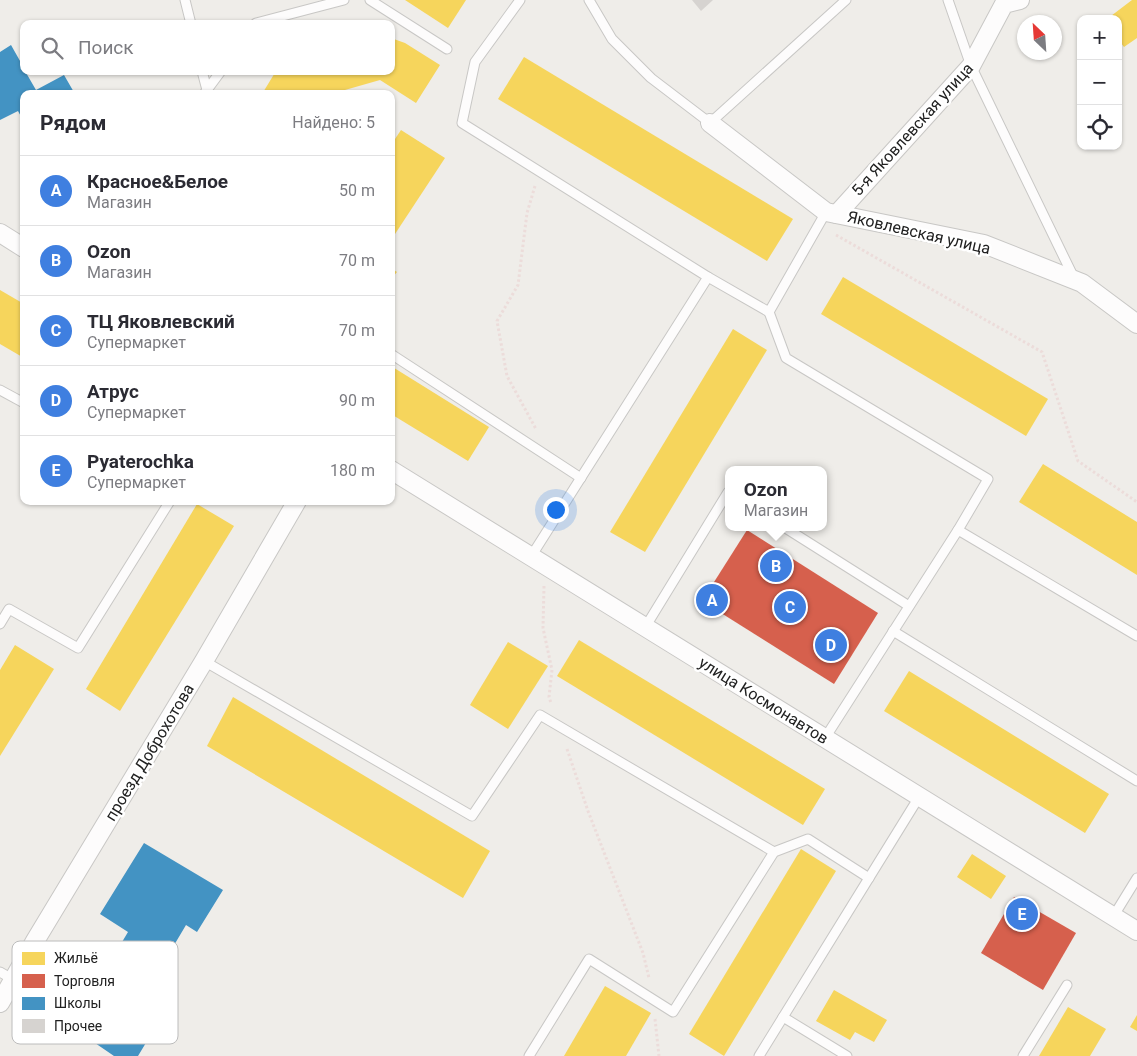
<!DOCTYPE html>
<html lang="ru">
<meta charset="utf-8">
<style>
:root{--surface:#fff;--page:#f7f7f7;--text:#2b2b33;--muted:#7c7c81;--line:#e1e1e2;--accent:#696867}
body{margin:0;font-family:Roboto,sans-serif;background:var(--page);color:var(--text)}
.controls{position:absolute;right:15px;top:15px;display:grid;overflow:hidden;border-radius:10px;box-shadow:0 1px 4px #0004}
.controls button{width:45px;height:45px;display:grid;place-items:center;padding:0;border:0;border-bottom:1px solid var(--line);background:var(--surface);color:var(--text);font:25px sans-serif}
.compass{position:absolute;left:1017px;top:15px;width:45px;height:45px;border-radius:50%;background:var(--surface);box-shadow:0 1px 4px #0004;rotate:335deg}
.you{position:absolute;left:555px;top:509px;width:18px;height:18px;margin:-12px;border:4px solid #fff;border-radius:50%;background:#1a73e8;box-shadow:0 0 0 8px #1a73e833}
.badge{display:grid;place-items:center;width:32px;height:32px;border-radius:50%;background:var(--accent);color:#fff;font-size:16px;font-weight:700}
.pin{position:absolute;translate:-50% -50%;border:2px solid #fff;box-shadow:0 1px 5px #0006}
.popup{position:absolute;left:725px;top:466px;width:102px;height:65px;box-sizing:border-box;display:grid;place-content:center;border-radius:10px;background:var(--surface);filter:drop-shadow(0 1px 4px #0005);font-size:16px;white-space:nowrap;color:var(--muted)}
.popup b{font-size:19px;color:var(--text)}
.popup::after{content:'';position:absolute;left:50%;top:100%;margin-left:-10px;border:10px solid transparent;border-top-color:var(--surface)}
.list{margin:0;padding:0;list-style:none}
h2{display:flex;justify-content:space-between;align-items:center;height:65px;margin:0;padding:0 20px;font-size:21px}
h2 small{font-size:16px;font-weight:400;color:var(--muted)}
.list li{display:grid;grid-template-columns:32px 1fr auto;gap:15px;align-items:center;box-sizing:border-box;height:70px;padding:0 20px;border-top:1px solid var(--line)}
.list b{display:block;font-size:19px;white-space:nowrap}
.list p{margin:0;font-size:16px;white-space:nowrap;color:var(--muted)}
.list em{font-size:16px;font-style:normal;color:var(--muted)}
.icon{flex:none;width:28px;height:28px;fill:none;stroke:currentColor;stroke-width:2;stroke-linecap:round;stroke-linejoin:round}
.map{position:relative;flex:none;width:1137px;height:1056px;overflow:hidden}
.search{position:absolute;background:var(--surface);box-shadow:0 1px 4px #0004;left:20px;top:20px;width:375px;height:55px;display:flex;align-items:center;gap:12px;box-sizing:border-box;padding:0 18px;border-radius:10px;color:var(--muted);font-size:19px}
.panel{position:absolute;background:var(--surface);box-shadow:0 1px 4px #0004;left:20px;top:90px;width:375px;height:415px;border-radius:10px}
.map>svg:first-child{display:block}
.homes{fill:#f6d55c}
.shops{fill:#d6604d}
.schools{fill:#4393c3}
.building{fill:#d6d3d0}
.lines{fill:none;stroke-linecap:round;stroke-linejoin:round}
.lane-casing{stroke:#c8c7c5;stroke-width:11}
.street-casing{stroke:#c8c7c5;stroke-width:20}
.path{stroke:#ecdcda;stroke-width:3;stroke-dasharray:2.5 2.5;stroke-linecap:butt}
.lane{stroke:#fdfcfc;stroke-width:9}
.street{stroke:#fdfcfc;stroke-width:18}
.labels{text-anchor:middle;stroke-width:5;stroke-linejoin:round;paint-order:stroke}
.street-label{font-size:16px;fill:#212121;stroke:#fff}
.key{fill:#fff;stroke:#bcbcbc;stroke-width:1}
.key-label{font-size:14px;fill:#212121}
</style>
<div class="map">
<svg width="1137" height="1056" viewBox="0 0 1137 1056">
<rect width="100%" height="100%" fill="#efede9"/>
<g class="homes">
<polygon points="405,0 466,0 448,28"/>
<polygon points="1132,0 1137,0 1137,38 1124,47 1118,39 1118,19 1107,19"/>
<polygon points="391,38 405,43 440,65 416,103 380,80 331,94 262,94 276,71 391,71"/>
<polygon points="524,57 793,219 767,261 498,99"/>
<polygon points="401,130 445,158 395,234 391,231 391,145"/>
<polygon points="391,268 397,272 391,279"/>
<polygon points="843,277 1048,399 1026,436 821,314"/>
<polygon points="0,290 24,304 24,358 0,344"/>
<polygon points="733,329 767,350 645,552 610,532"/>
<polygon points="391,366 489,427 468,461 391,414"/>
<polygon points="1043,464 1137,522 1137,575 1019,502"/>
<polygon points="197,504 234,526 120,711 86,689"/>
<polygon points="579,640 825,789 803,825 557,676"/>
<polygon points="508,642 548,666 508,729 470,705"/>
<polygon points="15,645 54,669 0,756 0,670"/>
<polygon points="909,671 1109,794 1085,833 884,711"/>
<polygon points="233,697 490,851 463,898 207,746"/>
<polygon points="801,849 836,871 724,1056 689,1034"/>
<polygon points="972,854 1006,876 991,899 957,877"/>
<polygon points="605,986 651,1013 626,1056 564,1056"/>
<polygon points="834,990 887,1020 874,1042 855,1032 850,1040 816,1021"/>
<polygon points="1068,1007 1106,1029 1090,1056 1039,1056"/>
<polygon points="1137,1015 1137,1031 1130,1027"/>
</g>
<g class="shops">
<polygon points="747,530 878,613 834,684 702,601"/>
<polygon points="1014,897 1076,933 1043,990 981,953"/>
</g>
<g class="schools">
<polygon points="11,45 24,68 24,71 25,71 36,90 64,75 75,94 24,94 24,122 18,111 0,120 0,52"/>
<polygon points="144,843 223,890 197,932 186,925 151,984 173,998 138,1056 114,1056 57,1017 78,983 92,992 128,932 100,914"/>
</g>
<polygon class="building" points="692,0 713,0 701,11"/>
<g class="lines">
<defs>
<g id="lane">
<polyline points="185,0 191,24"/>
<polyline points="370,0 447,49"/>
<polyline points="520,0 475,62 462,123 708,277 532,555"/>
<polyline points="589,0 612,39 651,78 710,123 846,0"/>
<polyline points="948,0 971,66 1074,278"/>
<polyline points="255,24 256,23 344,0"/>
<polyline points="202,71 207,90"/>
<polyline points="204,94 221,71"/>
<polyline points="708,277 769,312 826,212"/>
<polyline points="769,312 786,358 988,479 958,530"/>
<polyline points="391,354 581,478"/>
<polyline points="0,390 24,403"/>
<polyline points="784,527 909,606"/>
<polyline points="0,624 9,609 78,648 170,501"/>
<polyline points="646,626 728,492"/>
<polyline points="893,631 1137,781"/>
<polyline points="204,661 472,816 540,715 774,852"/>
<polyline points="825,738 958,530 1137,636"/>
<polyline points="1113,917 1137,878"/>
<polyline points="0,972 14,980"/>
<polyline points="783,1017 847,1056"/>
<polyline points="529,1056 589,959 673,1012 774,852 808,839 869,878"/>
<polyline points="759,1056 919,797"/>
<polyline points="1023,1056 1067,985"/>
</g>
<g id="street">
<polyline points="710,123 826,212 984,244 1082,283 1137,324"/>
<polyline points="837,214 971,66 1004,4 1020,0"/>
<polyline points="0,233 24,248"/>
<path d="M391,470C641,622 888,778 1137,931"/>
<polyline points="0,1003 35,941 204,661 297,501"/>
</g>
</defs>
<use href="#lane" class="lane-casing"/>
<use href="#street" class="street-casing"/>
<g class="path">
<polyline points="535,186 527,213 518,285 497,321 507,376 536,429"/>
<polyline points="836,235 1042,352 1078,461 1137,502"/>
<polyline points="544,586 543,628 552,670 549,697 551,703"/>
<polyline points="567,749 588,811 643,953 649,978"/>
<polyline points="655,1019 659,1056"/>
</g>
<use href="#lane" class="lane"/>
<use href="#street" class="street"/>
</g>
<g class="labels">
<g class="street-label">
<text transform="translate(912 129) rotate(-48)" y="6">5-я Яковлевская улица</text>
<text transform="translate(919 232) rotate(13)" y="6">Яковлевская улица</text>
<text transform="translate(764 700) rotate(32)" y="6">улица Космонавтов</text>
<text transform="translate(149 752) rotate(-59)" y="6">проезд Доброхотова</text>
</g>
</g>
<rect x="12" y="941" width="166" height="103" rx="8" class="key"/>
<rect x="22" y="952" width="23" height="13" fill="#f6d55c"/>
<rect x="22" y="974" width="23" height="14" fill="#d6604d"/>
<rect x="22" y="997" width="23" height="13" fill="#4393c3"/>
<rect x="22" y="1019" width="23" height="14" fill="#d6d3d0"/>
<g class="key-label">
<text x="54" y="963">Жильё</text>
<text x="54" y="986">Торговля</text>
<text x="54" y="1008">Школы</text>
<text x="54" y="1031">Прочее</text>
</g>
</svg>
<div class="controls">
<button>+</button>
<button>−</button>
<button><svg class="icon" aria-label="locate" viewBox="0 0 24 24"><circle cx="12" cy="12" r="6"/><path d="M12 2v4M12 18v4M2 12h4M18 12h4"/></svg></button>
</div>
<svg class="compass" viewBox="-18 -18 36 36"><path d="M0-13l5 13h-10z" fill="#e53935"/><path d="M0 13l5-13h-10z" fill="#7c7c81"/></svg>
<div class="you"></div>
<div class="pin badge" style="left:712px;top:600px;background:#3f7fe0">A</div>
<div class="pin badge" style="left:776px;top:566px;background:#3f7fe0">B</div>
<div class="popup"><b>Ozon</b>Магазин</div>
<div class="pin badge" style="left:790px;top:607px;background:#3f7fe0">C</div>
<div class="pin badge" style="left:831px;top:645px;background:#3f7fe0">D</div>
<div class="pin badge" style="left:1022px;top:914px;background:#3f7fe0">E</div>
<div class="search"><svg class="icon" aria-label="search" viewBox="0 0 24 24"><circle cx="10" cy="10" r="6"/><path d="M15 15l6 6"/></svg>Поиск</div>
<section class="panel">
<h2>Рядом<small>Найдено: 5</small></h2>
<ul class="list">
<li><span class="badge" style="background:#3f7fe0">A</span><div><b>Красное&amp;Белое</b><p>Магазин</p></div><em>50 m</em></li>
<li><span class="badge" style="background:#3f7fe0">B</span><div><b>Ozon</b><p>Магазин</p></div><em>70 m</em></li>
<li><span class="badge" style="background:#3f7fe0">C</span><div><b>ТЦ Яковлевский</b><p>Супермаркет</p></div><em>70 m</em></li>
<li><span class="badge" style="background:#3f7fe0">D</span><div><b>Атрус</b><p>Супермаркет</p></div><em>90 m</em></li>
<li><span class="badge" style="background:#3f7fe0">E</span><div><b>Pyaterochka</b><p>Супермаркет</p></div><em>180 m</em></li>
</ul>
</section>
</div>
